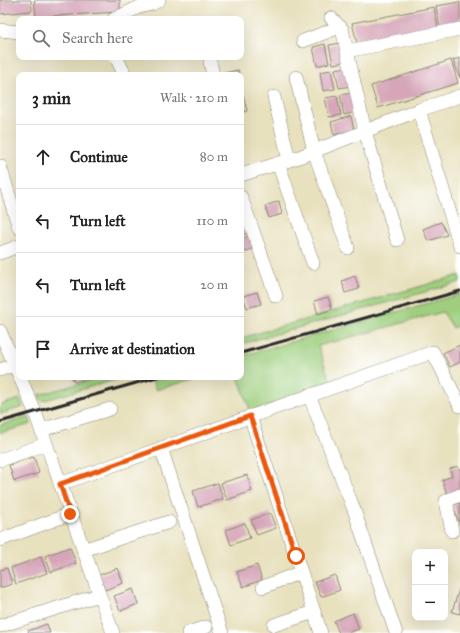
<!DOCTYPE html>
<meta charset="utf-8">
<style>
:root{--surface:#fff;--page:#f2f2f2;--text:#222;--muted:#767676;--line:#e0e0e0}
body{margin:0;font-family:"IM FELL Great Primer",serif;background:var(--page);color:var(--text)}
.controls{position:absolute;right:12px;bottom:12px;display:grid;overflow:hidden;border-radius:8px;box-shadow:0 4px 16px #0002}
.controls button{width:36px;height:36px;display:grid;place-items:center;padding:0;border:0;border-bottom:1px solid var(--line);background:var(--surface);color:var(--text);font:20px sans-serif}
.stop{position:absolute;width:12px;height:12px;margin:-9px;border:3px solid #ea580c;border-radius:50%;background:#fff}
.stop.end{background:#ea580c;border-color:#fff;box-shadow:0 1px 4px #0008}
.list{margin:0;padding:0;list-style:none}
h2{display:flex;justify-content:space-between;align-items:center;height:52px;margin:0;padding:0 16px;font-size:17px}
h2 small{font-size:13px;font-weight:400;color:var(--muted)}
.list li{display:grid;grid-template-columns:26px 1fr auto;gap:12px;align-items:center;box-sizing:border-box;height:64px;padding:0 16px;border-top:1px solid var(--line)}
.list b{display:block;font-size:15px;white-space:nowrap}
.list em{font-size:13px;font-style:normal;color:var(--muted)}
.icon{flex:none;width:22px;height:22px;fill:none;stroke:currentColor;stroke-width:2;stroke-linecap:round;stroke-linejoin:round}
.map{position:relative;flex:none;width:460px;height:633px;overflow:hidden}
.search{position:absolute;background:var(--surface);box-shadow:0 4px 16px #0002;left:16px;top:16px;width:228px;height:44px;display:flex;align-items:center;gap:10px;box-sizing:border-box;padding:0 14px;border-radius:8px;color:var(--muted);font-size:15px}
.panel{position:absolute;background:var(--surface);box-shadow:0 4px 16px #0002;left:16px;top:72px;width:228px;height:308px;border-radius:8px}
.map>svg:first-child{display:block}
.green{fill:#9fcf7e;stroke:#657d54}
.building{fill:#d6a5b8}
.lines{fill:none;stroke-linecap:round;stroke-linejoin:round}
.minor-casing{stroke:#8a8674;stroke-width:14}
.minor{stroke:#fff;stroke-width:13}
.rail{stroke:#2b2b2b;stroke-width:3}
.route{stroke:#ea580c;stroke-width:5}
</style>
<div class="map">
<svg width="460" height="633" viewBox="0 0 460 633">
<rect width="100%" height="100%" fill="#fff"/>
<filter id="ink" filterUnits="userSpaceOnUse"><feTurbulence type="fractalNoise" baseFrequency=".025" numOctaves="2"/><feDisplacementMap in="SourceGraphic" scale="8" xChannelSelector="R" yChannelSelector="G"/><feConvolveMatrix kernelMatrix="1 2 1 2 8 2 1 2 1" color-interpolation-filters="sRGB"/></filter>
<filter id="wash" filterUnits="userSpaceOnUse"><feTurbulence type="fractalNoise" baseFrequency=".012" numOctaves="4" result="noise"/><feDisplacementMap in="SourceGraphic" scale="16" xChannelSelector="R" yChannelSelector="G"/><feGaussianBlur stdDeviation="0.9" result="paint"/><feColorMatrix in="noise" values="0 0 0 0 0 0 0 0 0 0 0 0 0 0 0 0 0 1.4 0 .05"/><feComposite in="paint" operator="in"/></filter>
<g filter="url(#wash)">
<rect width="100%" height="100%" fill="#e8e1be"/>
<g class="green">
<polygon points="460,275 460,282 241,344 241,338"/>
<polygon points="460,294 460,324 453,328 443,312 318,346 331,383 251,412 238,377 241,377 241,356"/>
<polygon points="103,377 125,377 42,401 38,395"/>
<polygon points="167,377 200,377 156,390 152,381"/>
<polygon points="20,399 23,407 0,414 0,405"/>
<polygon points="29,417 31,424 0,433 0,425"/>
</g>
<g id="blocks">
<g class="building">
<polygon points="0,0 31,0 32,11 0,14"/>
<polygon points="34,0 120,0 120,12 36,17"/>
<polygon points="460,2 460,25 440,28 436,6"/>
<polygon points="434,7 438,28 358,46 352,23"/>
<polygon points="341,43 345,62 333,64 329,45"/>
<polygon points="325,44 329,63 317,66 313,47"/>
<polygon points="460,58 460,78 453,60"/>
<polygon points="451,60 458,83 378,108 371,86"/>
<polygon points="347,67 351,86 339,88 335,69"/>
<polygon points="238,70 239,75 219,75 219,74"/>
<polygon points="331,70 335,89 323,91 320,72"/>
<polygon points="352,93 356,112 344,115 340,95"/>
<polygon points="243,94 247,111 241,112 241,95"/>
<polygon points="337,96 341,115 329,117 325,98"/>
<polygon points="351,116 354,130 334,135 331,122"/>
<polygon points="279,201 282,214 269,218 265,206"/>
<polygon points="244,220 249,233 241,236 241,221"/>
<polygon points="441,222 447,235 428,241 423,229"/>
<polygon points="249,236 254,248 241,253 241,239"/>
<polygon points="355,276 359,289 345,293 342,281"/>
<polygon points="257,292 261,304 247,308 243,296"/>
<polygon points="328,297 332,309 318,314 314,301"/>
<polygon points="460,345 460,362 450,367 443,353"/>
<polygon points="72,377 92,377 74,382"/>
<polygon points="34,457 39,473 14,481 9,465"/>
<polygon points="458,466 460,471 460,490 447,494 442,480 452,476 450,469"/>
<polygon points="247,475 252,491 227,500 221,483"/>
<polygon points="218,483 223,499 198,507 193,491"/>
<polygon points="460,503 460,525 453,505"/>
<polygon points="270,513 276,528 257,535 251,520"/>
<polygon points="245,523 250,538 231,545 226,530"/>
<polygon points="70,547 76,563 51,572 45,556"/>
<polygon points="41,557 47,573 16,584 11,568"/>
<polygon points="257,565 262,580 243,587 237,572"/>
<polygon points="7,568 12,584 0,588 0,570"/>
<polygon points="118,568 123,583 105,590 99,575"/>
<polygon points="335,575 340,590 321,597 315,582"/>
<polygon points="460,586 460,614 452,612"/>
<polygon points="133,589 138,604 120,611 114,596"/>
<polygon points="353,613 359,629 347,633 339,633 334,621"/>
<polygon points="47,624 50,633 29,633 28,631"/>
</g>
</g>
</g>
<g filter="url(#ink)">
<use href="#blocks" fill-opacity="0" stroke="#8a8674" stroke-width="1"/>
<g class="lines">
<defs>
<g id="minor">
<polyline points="331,18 342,29 365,131 397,240"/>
<polyline points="114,19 139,7 152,4 159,0"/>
<polyline points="0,30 19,32"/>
<polyline points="303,41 340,27"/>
<polyline points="347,51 460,29"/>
<polyline points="116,57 125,75"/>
<polyline points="210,62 213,75"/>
<polyline points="296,77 314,151 348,248"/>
<polyline points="274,97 289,160"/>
<polyline points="419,110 460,246"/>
<polyline points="278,163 313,263"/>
<polyline points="0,166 19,228"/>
<polyline points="241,175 299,157 419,110 460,96"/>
<polyline points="241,197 276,296"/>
<polyline points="0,253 19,246"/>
<polyline points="0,331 35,412 113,633"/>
<polyline points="0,370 14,365"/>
<polyline points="309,395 353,507 396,633"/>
<polyline points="250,416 321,633"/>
<polyline points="41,430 110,409"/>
<polyline points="161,448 222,633"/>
<polyline points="0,460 46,444"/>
<polyline points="60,484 433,352 460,406"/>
<polyline points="452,531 446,501 460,495"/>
<polyline points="0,540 70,514"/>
<polyline points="83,550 169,522"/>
<polyline points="263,587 301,572"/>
<polyline points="274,625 314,612"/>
<polyline points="0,626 99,595"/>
<polyline points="188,633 206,627"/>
</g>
</defs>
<use href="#minor" class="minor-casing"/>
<use href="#minor" class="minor"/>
<g class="rail">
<polyline points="241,353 460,291"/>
<polyline points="0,422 157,377"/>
</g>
</g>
</g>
<g class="lines" filter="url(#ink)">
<polyline class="route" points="70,514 60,484 250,416 296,556"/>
</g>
</svg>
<div class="controls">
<button>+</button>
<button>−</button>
</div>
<div class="stop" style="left:296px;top:556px"></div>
<div class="stop end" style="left:70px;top:514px"></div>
<div class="search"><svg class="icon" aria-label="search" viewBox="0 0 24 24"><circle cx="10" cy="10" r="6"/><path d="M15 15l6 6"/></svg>Search here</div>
<section class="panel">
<h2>3 min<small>Walk · 210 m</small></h2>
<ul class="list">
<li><svg class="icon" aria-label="ahead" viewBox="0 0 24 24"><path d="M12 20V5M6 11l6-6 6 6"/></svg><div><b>Continue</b></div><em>80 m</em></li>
<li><svg class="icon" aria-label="left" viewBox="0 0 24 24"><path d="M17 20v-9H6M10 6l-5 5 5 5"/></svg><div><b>Turn left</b></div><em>110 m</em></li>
<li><svg class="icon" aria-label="left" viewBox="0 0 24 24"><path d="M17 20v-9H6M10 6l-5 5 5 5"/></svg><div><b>Turn left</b></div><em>20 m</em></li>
<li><svg class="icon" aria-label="arrive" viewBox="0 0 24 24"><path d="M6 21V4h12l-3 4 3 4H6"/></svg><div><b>Arrive at destination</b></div></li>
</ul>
</section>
</div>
